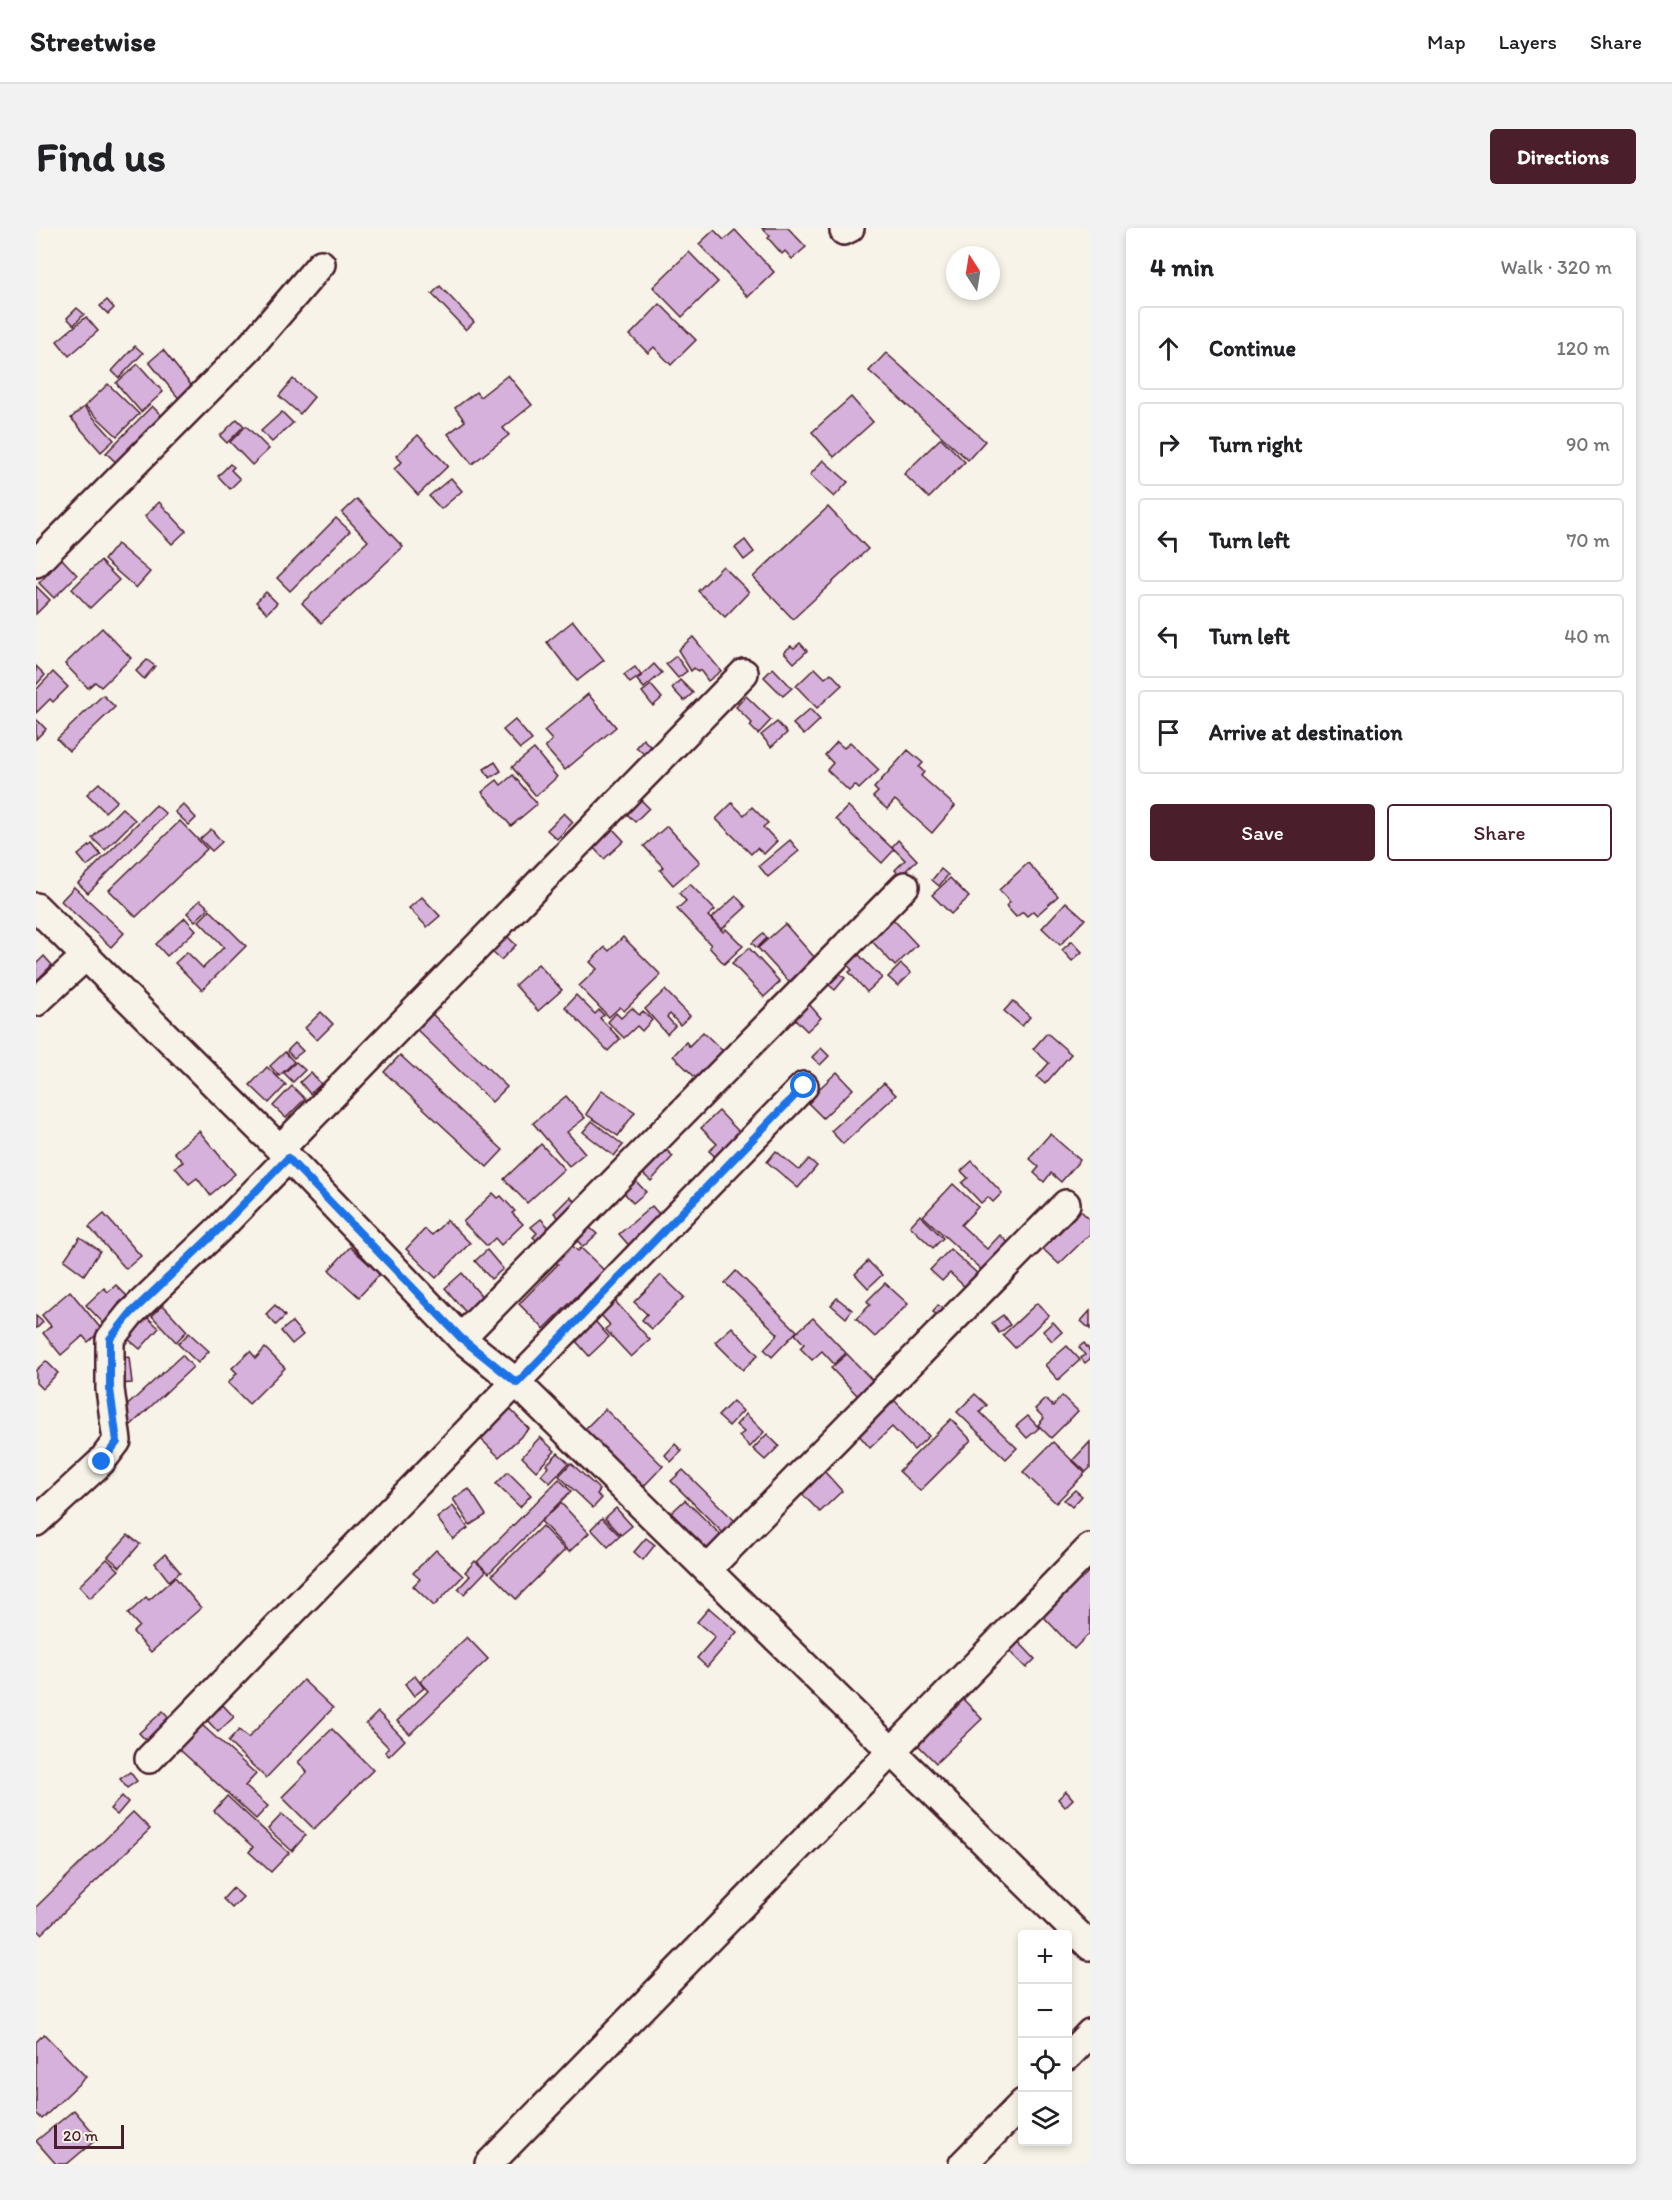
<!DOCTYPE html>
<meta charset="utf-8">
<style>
:root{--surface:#fff;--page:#f2f2f2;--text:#202124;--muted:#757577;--line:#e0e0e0;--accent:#4a1f2b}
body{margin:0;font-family:Itim,sans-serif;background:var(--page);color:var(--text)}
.controls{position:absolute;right:18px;bottom:18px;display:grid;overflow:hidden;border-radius:6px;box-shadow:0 3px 9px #0003}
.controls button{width:54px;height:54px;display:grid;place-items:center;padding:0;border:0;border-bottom:2px solid var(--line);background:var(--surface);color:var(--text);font:30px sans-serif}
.compass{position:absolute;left:910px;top:18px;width:54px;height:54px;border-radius:50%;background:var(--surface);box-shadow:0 3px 9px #0003;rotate:348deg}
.scale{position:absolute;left:18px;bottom:15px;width:70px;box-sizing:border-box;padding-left:6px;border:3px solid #4a1f2b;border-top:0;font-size:16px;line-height:21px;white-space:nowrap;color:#4a1f2b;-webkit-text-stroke:4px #f7f3e8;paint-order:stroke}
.stop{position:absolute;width:18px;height:18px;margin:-14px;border:4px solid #1a73e8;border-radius:50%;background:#fff}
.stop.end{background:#1a73e8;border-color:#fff;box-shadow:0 2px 6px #0008}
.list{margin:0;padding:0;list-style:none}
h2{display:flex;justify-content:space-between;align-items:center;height:78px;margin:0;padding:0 24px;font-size:26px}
h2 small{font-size:20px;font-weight:400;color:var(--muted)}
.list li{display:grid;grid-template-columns:39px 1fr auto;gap:18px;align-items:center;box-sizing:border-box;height:84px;margin:0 12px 12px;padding:0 12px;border:2px solid var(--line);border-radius:6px}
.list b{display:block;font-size:22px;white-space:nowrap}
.list em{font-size:20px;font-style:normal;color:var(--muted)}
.actions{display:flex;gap:12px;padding:18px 24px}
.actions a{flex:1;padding:14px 0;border:2px solid var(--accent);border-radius:6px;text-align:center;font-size:21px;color:var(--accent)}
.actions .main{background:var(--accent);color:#fff}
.icon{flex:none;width:33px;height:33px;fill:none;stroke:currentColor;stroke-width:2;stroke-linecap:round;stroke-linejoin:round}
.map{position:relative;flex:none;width:1054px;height:1936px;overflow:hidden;border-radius:6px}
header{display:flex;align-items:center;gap:36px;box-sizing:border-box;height:84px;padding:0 30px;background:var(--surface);border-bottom:2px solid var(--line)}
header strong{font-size:28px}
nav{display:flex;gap:33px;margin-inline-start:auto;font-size:21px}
.intro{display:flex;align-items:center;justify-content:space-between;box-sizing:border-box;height:144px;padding:0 36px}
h1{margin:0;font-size:42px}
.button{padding:15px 27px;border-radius:6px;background:var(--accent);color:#fff;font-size:21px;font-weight:700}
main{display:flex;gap:36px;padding:0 36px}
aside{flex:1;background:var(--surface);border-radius:6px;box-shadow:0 3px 9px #0003}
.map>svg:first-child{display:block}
.building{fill:#d5b1db;stroke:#4a1f2b;stroke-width:1.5}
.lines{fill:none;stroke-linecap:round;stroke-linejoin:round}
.minor-casing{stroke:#4a1f2b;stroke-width:32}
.minor{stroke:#f7f3e8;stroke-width:27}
.route{stroke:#1a73e8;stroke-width:8}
</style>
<header>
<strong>Streetwise</strong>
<nav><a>Map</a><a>Layers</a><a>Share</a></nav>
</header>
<div class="intro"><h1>Find us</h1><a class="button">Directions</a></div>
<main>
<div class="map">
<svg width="1054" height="1936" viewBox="0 0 1054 1936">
<rect width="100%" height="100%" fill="#f7f3e8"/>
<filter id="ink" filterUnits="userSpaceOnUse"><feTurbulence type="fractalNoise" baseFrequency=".0167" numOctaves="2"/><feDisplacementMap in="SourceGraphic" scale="12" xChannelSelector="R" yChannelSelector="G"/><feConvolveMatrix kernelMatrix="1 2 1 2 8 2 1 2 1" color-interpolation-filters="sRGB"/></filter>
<g filter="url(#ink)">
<g class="building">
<polygon points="726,0 752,0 770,19 756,31 749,23 746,26 732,10 734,8"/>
<polygon points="678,2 688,12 699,2 738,44 712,69 663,16"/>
<polygon points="653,24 682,54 646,89 617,59"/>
<polygon points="404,58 438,94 430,102 396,66"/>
<polygon points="71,72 78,80 72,86 64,78"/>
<polygon points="624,76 660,112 635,137 618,119 612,125 594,107"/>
<polygon points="41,80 48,86 38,97 31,90"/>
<polygon points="50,89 62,103 33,128 21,113"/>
<polygon points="99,118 107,125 83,150 76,143"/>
<polygon points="127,122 159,162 145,173 113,134"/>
<polygon points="850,125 949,213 932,232 833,143"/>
<polygon points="102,136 127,164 105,184 80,155"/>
<polygon points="472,147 496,177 467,200 473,207 436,236 412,206 429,193 419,180 440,164 444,169"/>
<polygon points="257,151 278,169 264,186 243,168"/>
<polygon points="72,156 103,186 81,208 49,178"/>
<polygon points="815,169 837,194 798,229 776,204"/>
<polygon points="116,178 129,191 84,238 70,225"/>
<polygon points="48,179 78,212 65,224 35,190"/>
<polygon points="246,184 257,195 236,214 225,203"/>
<polygon points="201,191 208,198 191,215 184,208"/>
<polygon points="210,198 233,221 216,237 194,214"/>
<polygon points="382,207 412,238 382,267 358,241 366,234 360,228"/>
<polygon points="905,210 929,234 893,270 868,246"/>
<polygon points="787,232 812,254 798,269 774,247"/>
<polygon points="194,236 198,239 195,242 204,251 194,261 182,248"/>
<polygon points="415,250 426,263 405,281 393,268"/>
<polygon points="321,271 367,319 285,395 266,375 332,313 306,285"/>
<polygon points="123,274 150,303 136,316 109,288"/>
<polygon points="792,279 832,321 757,391 717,349"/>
<polygon points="300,290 314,303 254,363 241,350"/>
<polygon points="709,312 718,324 708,332 699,320"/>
<polygon points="81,316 114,344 100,360 68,332"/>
<polygon points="26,331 41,347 18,370 3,355"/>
<polygon points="64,333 83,352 54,380 36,361"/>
<polygon points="687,338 713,364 689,389 662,363"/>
<polygon points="0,358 14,372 0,386"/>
<polygon points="230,364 241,375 231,385 220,374"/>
<polygon points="537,393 568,432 541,453 511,414"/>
<polygon points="66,400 95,430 65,459 59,454 52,460 29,436"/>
<polygon points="657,409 685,443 672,453 664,442 662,444 658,440 655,443 642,422"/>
<polygon points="764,415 771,423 758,435 748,424 755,418 758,420"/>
<polygon points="640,428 651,443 642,450 630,436"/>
<polygon points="111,432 119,438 108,451 100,443"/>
<polygon points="618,436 626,445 608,460 601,452"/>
<polygon points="0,438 9,447 0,457"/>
<polygon points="599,439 605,447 594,455 588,447"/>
<polygon points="737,440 756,460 747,468 728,449"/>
<polygon points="779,440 789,450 795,445 806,457 781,480 760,458"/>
<polygon points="17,444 32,459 17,474 14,471 0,485 0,462"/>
<polygon points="644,452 657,465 648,473 636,460"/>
<polygon points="615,457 626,470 617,478 606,464"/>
<polygon points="552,466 580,499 529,542 509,519 516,512 508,503"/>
<polygon points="67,467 79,479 33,523 21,511"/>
<polygon points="710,468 735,492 722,506 714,498 716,495 700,479"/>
<polygon points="774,481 784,492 768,507 757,496"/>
<polygon points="0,491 10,501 0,511"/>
<polygon points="479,492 496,512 484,521 467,502"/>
<polygon points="741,494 751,505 735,519 725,507"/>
<polygon points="607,511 615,519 608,526 600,519"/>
<polygon points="801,514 808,520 814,514 843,542 823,561 819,557 813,563 791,542 797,535 789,527"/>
<polygon points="498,521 521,549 500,568 476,539"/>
<polygon points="872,522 887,535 883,539 888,544 885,548 919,578 896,605 859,572 851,581 837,569 842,564 838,560"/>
<polygon points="459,534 465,543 454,550 448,541"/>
<polygon points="477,547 501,576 475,598 446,564 461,552 465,557"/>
<polygon points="63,555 81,573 69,584 51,566"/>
<polygon points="604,571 613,580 599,594 590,585"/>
<polygon points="696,575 708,587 716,579 732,595 727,599 741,613 728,626 721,620 715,626 680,591"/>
<polygon points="147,576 160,590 153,597 139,584"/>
<polygon points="120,577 130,586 52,665 42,655"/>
<polygon points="812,578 858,622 846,635 800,591"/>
<polygon points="86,580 99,592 69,622 56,610"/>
<polygon points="528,585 537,594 521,611 511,602"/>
<polygon points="144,593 171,621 100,689 73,662"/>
<polygon points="631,598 664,634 637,657 624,642 627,639 608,618"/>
<polygon points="175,601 186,614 176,623 164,611"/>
<polygon points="577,601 588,613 568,631 557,619"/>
<polygon points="754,612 763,623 732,649 723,638"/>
<polygon points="862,612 881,632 864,648 859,642 869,632 856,619"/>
<polygon points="56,616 65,627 51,638 42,627"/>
<polygon points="992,635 1022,668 1001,687 997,683 991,688 987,684 980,689 970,678 974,674 963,662"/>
<polygon points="905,641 912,647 903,658 896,652"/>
<polygon points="914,650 933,669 915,686 896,667"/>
<polygon points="654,656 679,682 672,688 687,704 690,701 707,718 688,736 673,719 675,717 641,681 650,673 643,665"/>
<polygon points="38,659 88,705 75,719 25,673"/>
<polygon points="700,668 710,679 686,701 676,690"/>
<polygon points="386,669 404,688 391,699 373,680"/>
<polygon points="164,672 173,680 159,693 151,685"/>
<polygon points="1030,674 1049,691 1024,717 1006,700"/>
<polygon points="174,682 210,718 166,762 139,735 151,724 167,740 188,719 163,693"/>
<polygon points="149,690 160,702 131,728 120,716"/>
<polygon points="856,690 881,717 859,738 834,711"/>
<polygon points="749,696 779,730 753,754 722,720"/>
<polygon points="727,705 731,710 721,720 716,715"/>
<polygon points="469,706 480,717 465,732 454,722"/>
<polygon points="587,709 625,747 588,783 584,779 573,789 543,758 561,741 554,734 569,719 573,723"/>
<polygon points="1036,713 1046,724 1036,733 1026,722"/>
<polygon points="713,720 744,754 728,769 696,735"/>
<polygon points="818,722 846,750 831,764 813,744 816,742 807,732"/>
<polygon points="8,728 16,737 0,753 0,736"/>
<polygon points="502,736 526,762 502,783 479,757"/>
<polygon points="865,736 875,745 862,758 852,749"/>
<polygon points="798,741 809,750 799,762 788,753"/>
<polygon points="629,762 654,788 644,797 634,786 631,789 639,798 631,806 609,781"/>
<polygon points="540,767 559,786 563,782 568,787 564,790 584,811 572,823 529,779"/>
<polygon points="977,773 994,789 986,798 968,783"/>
<polygon points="772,775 785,790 771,803 757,789"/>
<polygon points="596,780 603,787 607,783 616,792 606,803 601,798 588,810 572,794 580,785 585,790"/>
<polygon points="285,784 297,796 281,812 269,800"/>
<polygon points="394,784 471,859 456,874 379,800"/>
<polygon points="667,804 690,826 663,853 637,828 650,814 653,818"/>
<polygon points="1011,805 1035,826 1009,856 1001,849 1013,835 997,821"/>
<polygon points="259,815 267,823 258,830 251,823"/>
<polygon points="785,820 793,828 784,837 776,829"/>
<polygon points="249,824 258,834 243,848 234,838"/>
<polygon points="364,827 467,922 451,939 348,844"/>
<polygon points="260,834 269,842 257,854 248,845"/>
<polygon points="231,839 250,857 233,875 214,857"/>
<polygon points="275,844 285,856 274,866 264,854"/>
<polygon points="801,844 817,861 787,890 770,873"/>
<polygon points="848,855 860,867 807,916 795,903"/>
<polygon points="256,858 269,871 250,890 237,878"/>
<polygon points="566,862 599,884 582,908 550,886"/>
<polygon points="530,868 549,890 531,904 549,925 533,938 497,895"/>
<polygon points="683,883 708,909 684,933 673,923 681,916 665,900"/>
<polygon points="556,893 587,917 578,928 547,904"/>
<polygon points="163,903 199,946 174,967 161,950 153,956 139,939 147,934 138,924"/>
<polygon points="1014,906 1044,932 1025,954 1015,945 1008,954 998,945 1003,939 993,930"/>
<polygon points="505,916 528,941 491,975 468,951"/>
<polygon points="628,920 637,928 615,953 606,945"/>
<polygon points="740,923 763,942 773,931 781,938 762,960 731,934"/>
<polygon points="936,933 966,965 957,974 952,969 945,975 926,955 932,950 925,943"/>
<polygon points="596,949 610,964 597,975 584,960"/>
<polygon points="917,956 942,979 925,997 951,1021 964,1007 978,1020 952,1048 887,988"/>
<polygon points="457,965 462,970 465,968 479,983 476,985 487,996 465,1017 459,1010 451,1018 427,994"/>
<polygon points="534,969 544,978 528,995 518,985"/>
<polygon points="616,978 629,993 597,1022 583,1006"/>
<polygon points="1045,983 1054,992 1054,1006 1023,1036 1007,1021"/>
<polygon points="68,986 105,1028 90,1041 53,999"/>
<polygon points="884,987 907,1010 897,1020 874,998"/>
<polygon points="505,991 518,1005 505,1017 497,1009 501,1005 495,999"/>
<polygon points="411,992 434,1015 400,1050 370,1021 389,1001 396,1007"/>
<polygon points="552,998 561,1006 547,1019 539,1010"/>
<polygon points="44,1009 64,1023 48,1047 28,1032"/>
<polygon points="532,1014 542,1023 545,1020 571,1045 557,1059 554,1055 508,1101 483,1076 522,1036 516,1031"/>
<polygon points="314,1019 344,1046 323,1069 293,1042"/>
<polygon points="914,1021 942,1046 929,1059 914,1045 906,1053 894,1042"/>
<polygon points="451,1022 467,1041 455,1051 439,1033"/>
<polygon points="832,1033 846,1047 832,1060 819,1046"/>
<polygon points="700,1043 761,1103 736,1129 728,1121 742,1106 689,1055"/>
<polygon points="426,1045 448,1071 431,1086 409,1060"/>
<polygon points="625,1047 648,1069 616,1101 606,1092 611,1086 598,1074"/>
<polygon points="849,1055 872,1076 839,1109 820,1091 834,1077 831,1073"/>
<polygon points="80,1057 91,1068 83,1075 88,1080 70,1098 50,1077 68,1060 72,1064"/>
<polygon points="34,1063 66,1102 52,1114 47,1108 25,1127 7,1105 15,1098 6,1087"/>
<polygon points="801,1070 816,1082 810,1090 795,1077"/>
<polygon points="579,1073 614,1112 595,1129 569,1101 574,1097 565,1087"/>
<polygon points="1001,1075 1013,1087 979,1120 967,1107"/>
<polygon points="127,1077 151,1103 140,1114 116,1088"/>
<polygon points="239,1077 249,1088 240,1097 230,1086"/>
<polygon points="902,1077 911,1084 906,1090 897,1084"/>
<polygon points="1054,1083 1054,1101 1045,1093"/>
<polygon points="967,1087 974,1097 963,1105 956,1095"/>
<polygon points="0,1088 7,1094 1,1100 0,1100"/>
<polygon points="111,1089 123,1100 104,1121 91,1110"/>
<polygon points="777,1090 810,1125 798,1136 786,1123 776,1132 764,1120 768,1116 759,1106"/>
<polygon points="559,1093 573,1109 553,1128 539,1112"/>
<polygon points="256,1094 267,1107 256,1116 245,1103"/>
<polygon points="1017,1094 1026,1104 1016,1113 1007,1103"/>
<polygon points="696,1099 722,1127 707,1142 679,1114"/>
<polygon points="153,1105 173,1123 162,1135 142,1116"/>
<polygon points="1048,1115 1054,1123 1054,1131 1049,1135 1045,1130 1049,1127 1043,1119"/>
<polygon points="1031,1118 1044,1132 1022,1152 1009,1137"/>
<polygon points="229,1120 249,1140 213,1176 192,1155 201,1145 196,1140 214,1123 220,1130"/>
<polygon points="811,1126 837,1153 834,1169 828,1163 822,1168 795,1140"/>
<polygon points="146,1127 157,1139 95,1197 83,1185"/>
<polygon points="93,1129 96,1155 83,1156 80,1131"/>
<polygon points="10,1133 22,1145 6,1161 0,1155 0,1142"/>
<polygon points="939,1166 951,1177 944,1184 981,1220 970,1231 921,1184"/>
<polygon points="1026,1168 1042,1183 1015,1210 1002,1197 1008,1190 999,1181 1009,1171 1017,1178"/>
<polygon points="858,1172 893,1208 878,1222 856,1199 834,1220 822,1206"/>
<polygon points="697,1173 707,1183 693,1198 682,1188"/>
<polygon points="474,1181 493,1201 463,1229 444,1210"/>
<polygon points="569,1181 627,1238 607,1259 549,1201"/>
<polygon points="710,1186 728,1204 714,1219 703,1208 708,1204 700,1197"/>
<polygon points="992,1188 1003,1200 991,1210 980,1198"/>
<polygon points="915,1191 935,1212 884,1263 863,1243"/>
<polygon points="731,1206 743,1218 729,1232 717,1221"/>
<polygon points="504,1209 519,1223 500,1243 486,1229"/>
<polygon points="1017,1214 1049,1245 1020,1275 987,1244"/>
<polygon points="1054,1214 1054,1240 1050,1244 1037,1232"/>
<polygon points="639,1216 646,1223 635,1234 629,1227"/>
<polygon points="522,1225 533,1235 514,1255 505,1247 512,1239 510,1237"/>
<polygon points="535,1235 564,1262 561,1266 566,1270 557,1280 523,1248"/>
<polygon points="647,1242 704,1298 692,1310 635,1253"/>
<polygon points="788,1243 806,1263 784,1284 765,1265"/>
<polygon points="472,1244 495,1267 484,1279 460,1256"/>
<polygon points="523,1251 535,1263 453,1345 441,1334"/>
<polygon points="433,1261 450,1287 434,1297 417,1271"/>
<polygon points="1039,1262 1046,1268 1036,1279 1028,1272"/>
<polygon points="649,1272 688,1310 675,1324 635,1285"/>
<polygon points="525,1275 553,1305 533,1324 505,1293"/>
<polygon points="417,1278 432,1300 417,1311 401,1290"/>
<polygon points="580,1280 596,1298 585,1307 569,1290"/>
<polygon points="566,1290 584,1308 572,1319 555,1301"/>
<polygon points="506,1298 529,1322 480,1371 456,1347"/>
<polygon points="92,1307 104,1316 84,1339 72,1329"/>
<polygon points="610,1310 619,1317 607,1332 598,1324"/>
<polygon points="400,1322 427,1348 398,1378 377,1358 384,1351 377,1345"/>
<polygon points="129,1326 144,1344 133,1353 119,1335"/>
<polygon points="71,1331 83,1342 54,1370 43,1358"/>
<polygon points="439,1333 450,1343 428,1366 422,1361 434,1348 429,1344"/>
<polygon points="1051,1342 1054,1345 1054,1405 1038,1421 1005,1386"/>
<polygon points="139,1349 165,1380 115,1424 97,1404 103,1398 92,1386 110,1369 113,1372"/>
<polygon points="673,1380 701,1404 671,1439 661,1430 679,1409 661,1394"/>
<polygon points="431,1409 452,1431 374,1506 361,1493 392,1463 384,1454"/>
<polygon points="981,1412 999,1431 990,1440 972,1422"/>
<polygon points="379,1448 388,1460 378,1468 369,1456"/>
<polygon points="267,1452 297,1480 230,1550 192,1514 203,1502 212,1510"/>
<polygon points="927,1471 946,1491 900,1535 880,1515"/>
<polygon points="186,1476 198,1489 182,1504 170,1491"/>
<polygon points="127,1483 143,1500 119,1522 103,1505"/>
<polygon points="342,1484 369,1512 353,1528 349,1524 353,1520 330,1496"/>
<polygon points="166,1497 220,1546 209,1558 232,1578 220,1591 143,1521"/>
<polygon points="296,1501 337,1542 278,1601 246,1569 271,1544 262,1534"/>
<polygon points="94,1544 101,1553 91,1560 84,1551"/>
<polygon points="1030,1563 1037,1571 1029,1579 1022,1571"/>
<polygon points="86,1568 92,1574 81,1587 74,1581"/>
<polygon points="191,1568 253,1625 235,1644 213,1624 217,1619 178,1583"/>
<polygon points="97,1584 114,1601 5,1706 0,1701 0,1679"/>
<polygon points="246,1586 270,1607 256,1623 232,1601"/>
<polygon points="197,1660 207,1669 196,1680 187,1671"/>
<polygon points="8,1806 50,1849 6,1891 0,1885 0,1814"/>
<polygon points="38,1882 62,1910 31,1936 20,1936 0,1913"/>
</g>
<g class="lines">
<defs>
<g id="minor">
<polyline points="808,3 814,0"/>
<polyline points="0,335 212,121 285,36"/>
<polyline points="0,679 244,921 425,1110 481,1155 1054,1718"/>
<polyline points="0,774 50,728"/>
<polyline points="244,921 708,445"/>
<polyline points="425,1110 869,658"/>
<polyline points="0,1294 65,1234 81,1213 74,1161 74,1111 94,1086 184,1000 252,930"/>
<polyline points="672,1341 1030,976"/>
<polyline points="113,1531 768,858"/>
<polyline points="1032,1828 1054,1805"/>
<polyline points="453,1936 1054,1320"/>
<polyline points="927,1936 987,1875"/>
</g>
</defs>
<use href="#minor" class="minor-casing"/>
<use href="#minor" class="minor"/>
</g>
</g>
<g class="lines" filter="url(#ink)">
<polyline class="route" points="66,1234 81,1214 74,1161 74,1111 94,1086 184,1000 252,930 425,1110 481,1155 768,858"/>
</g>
</svg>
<div class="controls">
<button>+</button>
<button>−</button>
<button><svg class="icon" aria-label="locate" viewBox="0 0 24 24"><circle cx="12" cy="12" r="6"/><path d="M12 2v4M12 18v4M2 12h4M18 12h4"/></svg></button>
<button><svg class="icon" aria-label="layers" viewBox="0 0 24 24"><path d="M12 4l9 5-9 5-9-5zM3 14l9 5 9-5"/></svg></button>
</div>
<svg class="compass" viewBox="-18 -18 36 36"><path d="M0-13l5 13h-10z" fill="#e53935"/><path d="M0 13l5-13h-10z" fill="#757577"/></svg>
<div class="scale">20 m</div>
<div class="stop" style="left:768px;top:858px"></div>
<div class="stop end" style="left:66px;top:1234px"></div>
</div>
<aside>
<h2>4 min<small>Walk · 320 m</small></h2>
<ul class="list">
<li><svg class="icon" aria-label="ahead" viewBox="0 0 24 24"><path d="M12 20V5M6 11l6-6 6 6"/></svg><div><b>Continue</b></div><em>120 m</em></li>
<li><svg class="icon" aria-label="right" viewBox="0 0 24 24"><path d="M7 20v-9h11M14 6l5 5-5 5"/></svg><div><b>Turn right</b></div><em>90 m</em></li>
<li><svg class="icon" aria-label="left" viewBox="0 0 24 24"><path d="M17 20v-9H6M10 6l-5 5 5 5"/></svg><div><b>Turn left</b></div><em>70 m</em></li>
<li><svg class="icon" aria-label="left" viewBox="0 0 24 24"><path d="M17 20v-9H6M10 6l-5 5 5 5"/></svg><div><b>Turn left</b></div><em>40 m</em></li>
<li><svg class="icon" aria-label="arrive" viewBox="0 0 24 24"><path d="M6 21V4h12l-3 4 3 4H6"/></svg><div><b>Arrive at destination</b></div></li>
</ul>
<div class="actions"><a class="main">Save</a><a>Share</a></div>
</aside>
</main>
